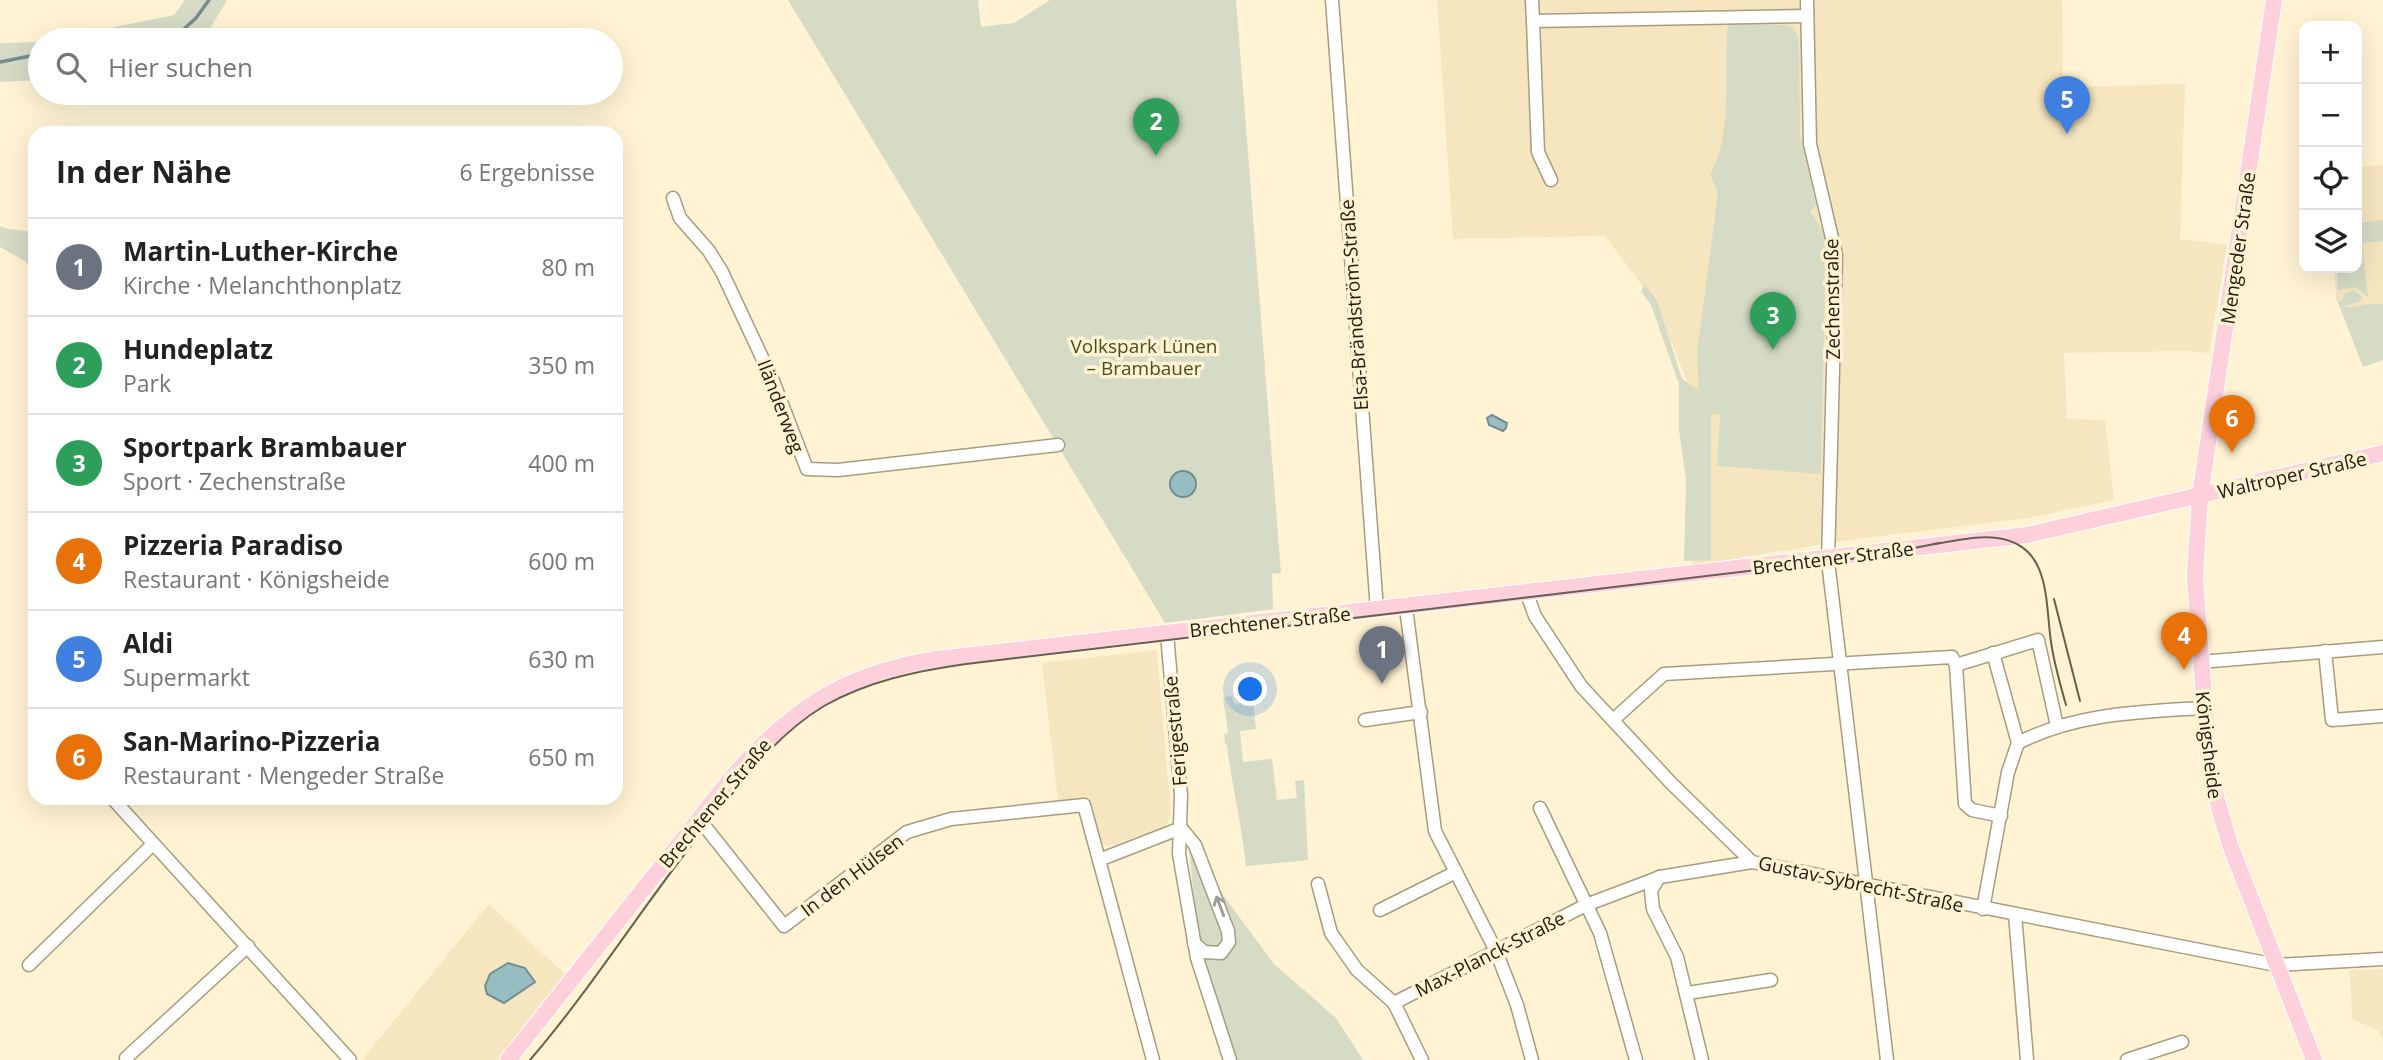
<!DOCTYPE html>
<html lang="de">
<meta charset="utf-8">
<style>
:root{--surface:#fff;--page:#f2f2f2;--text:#222;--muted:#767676;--line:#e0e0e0;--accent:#b95d06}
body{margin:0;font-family:"Open Sans",sans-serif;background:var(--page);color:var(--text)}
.controls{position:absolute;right:21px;top:21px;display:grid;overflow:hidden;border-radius:14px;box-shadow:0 7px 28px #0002}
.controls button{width:63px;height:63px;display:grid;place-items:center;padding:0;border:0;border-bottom:2px solid var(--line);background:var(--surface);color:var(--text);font:35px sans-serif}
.you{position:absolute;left:1251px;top:690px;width:24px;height:24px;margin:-18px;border:5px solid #fff;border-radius:50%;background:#1a73e8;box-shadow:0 0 0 10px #1a73e833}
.badge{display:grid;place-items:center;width:46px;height:46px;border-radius:50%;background:var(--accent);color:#fff;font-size:23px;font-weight:700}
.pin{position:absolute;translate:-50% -58px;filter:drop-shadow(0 2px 4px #0008)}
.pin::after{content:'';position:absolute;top:37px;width:24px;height:21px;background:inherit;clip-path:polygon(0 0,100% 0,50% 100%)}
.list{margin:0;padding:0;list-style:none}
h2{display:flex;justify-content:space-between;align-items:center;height:91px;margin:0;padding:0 28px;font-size:30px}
h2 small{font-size:23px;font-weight:400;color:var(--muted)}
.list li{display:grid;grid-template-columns:46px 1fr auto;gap:21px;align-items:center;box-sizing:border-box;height:98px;padding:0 28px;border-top:2px solid var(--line)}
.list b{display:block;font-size:26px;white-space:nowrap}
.list p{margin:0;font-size:23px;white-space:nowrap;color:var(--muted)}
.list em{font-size:23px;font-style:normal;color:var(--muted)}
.icon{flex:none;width:38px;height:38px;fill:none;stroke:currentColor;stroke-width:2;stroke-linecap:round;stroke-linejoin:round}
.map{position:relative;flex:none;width:2383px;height:1060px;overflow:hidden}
.search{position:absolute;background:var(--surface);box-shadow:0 7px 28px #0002;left:28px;top:28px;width:595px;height:77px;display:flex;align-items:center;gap:18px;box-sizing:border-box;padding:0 24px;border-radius:38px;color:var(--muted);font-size:26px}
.panel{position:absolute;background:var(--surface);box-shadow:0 7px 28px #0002;left:28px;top:126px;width:595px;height:679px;border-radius:21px}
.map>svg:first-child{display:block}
.built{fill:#f5e6c0}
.green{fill:#d5dbc5}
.water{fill:#96bdc1;stroke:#748e8d;stroke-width:2}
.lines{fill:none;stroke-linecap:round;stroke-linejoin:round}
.stream{stroke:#748e8d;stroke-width:3.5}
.minor-casing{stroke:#a79c7f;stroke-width:15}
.major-casing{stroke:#fff;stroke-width:18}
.minor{stroke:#fff;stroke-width:12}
.major{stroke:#fed0dc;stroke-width:16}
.tram{stroke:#68604f;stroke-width:2}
.oneway{stroke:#9d9b96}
.labels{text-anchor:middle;stroke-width:7;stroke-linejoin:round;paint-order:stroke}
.street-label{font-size:19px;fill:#252015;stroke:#fff3d3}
.park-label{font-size:19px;fill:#47501e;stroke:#fff3d3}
</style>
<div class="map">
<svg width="2383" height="1060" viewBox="0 0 2383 1060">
<rect width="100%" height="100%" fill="#fff3d3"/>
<g class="built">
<polygon points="1437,0 2062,0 2063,87 2185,84 2180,239 2227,245 2209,353 2185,351 2064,353 2067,419 2105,420 2114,500 2029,518 1848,540 1692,566 1691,391 1656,304 1605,236 1453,239"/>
<polygon points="2383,165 2383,360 2363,367 2336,297 2334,268 2357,268 2357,167"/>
<polygon points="1157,650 1171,816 1165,826 1112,846 1104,844 1099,839 1088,799 1058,802 1042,663"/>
<polygon points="489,904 567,976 498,1060 362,1060"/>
<polygon points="2383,969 2383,1042 2379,1031 2352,1019 2350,970"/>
</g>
<g class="green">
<polygon points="185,0 227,0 203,40 51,40 174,15"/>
<polygon points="788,0 978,0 981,27 1014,23 1050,0 1236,0 1281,573 1272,574 1273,609 1165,623"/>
<path d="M1728,24L1787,25L1794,29L1799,39L1800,135L1816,205L1810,211L1826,236L1821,474L1717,466L1720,415L1711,414V560L1684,561L1686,479L1679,430V384L1651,305L1641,291L1645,285L1657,300L1682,379L1699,390L1697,353L1718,193L1710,174C1735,132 1722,70 1728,24Z"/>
<polygon points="40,42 40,80 0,82 0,43"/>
<polygon points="2383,220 2383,241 2362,243 2368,297 2356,287 2338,290 2337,268 2357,268 2357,223"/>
<polygon points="0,226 8,229 35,232 35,272 25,261 0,247"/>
<path d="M2354,291L2363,297L2361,301L2343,307C2358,308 2368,302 2383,304V360L2363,367L2336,297L2341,302L2346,293Z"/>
<path d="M1252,691L1256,729L1240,731L1243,762L1272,759L1277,800L1297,798L1295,781L1304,780L1308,860L1246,866C1242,825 1232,787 1227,745L1225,744L1224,734L1228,733L1223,697L1232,696L1234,704L1246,702L1245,695H1238L1237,692Z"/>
<polygon points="1189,849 1274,964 1336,1018 1363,1060 1232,1060 1200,956"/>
</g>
<g class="water">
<polygon points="1492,415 1507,423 1506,428 1503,431 1489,425 1487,418"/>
<circle cx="1183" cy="484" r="13"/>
<polygon points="508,963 525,968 535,982 504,1003 487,994 485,986 490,974"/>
</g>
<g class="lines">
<g class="stream">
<polyline points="172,40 196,18 209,0"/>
<polyline points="0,62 40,54"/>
</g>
<defs>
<g id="minor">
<polyline points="1332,0 1377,610"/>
<polyline points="1532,0 1533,21 1807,16"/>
<polyline points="1807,0 1810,144 1836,255 1828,561 1887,1060"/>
<polyline points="1533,21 1538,152 1551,180"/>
<polyline points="673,198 680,218 709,251 722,272 773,381 807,469 838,470 1058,445"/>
<polyline points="1527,594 1535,616 1581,686 1671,783 1752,862 2276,965 2383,959"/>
<polyline points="1406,608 1435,831 1496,951 1517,1005 1532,1060"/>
<polyline points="1167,634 1181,795 1179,854 1197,958 1230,1060"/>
<polyline points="2325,651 2332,720 2383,716"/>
<polyline points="1993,653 2018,743"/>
<polyline points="2200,662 2383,647"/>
<polyline points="1956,665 1965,804 1972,810 2001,816"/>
<polyline points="1365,720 1421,712"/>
<polyline points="1613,720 1664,674 1952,657 1956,665 2038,640 2057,726"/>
<polyline points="112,798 350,1060"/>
<polyline points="1540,808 1600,933 1636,1060"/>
<polyline points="699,819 784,926 907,832 951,819 1084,805 1099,860"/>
<polyline points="1181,828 1195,845 1228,931 1229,942 1221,953 1204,952 1194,943"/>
<polyline points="1659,877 1651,891 1653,909 1677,957 1702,1060"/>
<polyline points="1318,884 1331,933 1357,970 1394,1003 1422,1060"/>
<path d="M1983,909L2008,772L2018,743C2076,713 2140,712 2203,708"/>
<polyline points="1380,910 1456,872"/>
<polyline points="2015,914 2027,1060"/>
<polyline points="29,965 153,844"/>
<polyline points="1688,993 1771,980"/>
<polyline points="1394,1003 1586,905 1660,877 1752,862"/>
<polyline points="126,1058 248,946"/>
<polyline points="1153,1060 1099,860 1181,828"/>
<polyline points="2127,1060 2182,1042"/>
</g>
<g id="major">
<polyline points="2274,0 2200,496 2195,577 2210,776 2230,845 2314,1060"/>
<path d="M508,1060L729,781C789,710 845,673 937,659L2027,535L2383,453"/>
</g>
</defs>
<use href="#minor" class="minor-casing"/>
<use href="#major" class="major-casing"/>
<use href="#minor" class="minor"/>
<use href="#major" class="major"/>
<g class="tram">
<path d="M1933,544C1953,542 1976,535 1997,538C2051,545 2045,601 2051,642C2054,663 2060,684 2066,705"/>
<polyline points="2054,599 2080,701"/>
<path d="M530,1060C597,982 650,894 716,814C748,774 779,733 824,706C868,681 916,671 966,664L1867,557L1940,543"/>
</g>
</g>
<defs><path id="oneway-shaft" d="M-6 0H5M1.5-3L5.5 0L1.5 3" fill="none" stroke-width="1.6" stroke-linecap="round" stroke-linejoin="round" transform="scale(1.75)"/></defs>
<use class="oneway" href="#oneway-shaft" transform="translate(1220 906) rotate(-111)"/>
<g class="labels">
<g class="street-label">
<text transform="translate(2238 248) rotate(-82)" y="7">Mengeder Straße</text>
<text transform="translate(1832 299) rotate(-91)" y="7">Zechenstraße</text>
<text transform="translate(1354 305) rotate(-94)" y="7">Elsa-Brändström-Straße</text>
<text transform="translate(781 406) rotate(69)" y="7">Iländerweg</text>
<text transform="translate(2292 475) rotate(-13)" y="7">Waltroper Straße</text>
<text transform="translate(1833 558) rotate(-7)" y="7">Brechtener Straße</text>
<text transform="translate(1270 622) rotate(-6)" y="7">Brechtener Straße</text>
<text transform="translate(1175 731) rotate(-95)" y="7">Ferigestraße</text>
<text transform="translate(2209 745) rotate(83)" y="7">Königsheide</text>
<text transform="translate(715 803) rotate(-50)" y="7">Brechtener Straße</text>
<text transform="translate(852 875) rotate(-37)" y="7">In den Hülsen</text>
<text transform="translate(1861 884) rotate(12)" y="7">Gustav-Sybrecht-Straße</text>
<text transform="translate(1490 954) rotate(-27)" y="7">Max-Planck-Straße</text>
</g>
<g class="park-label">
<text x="1144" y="353">Volkspark Lünen<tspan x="1144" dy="22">– Brambauer</tspan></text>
</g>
</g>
</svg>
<div class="controls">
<button>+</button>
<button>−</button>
<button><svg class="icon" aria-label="locate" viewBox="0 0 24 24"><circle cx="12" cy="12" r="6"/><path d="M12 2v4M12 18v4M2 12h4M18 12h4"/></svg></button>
<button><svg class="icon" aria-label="layers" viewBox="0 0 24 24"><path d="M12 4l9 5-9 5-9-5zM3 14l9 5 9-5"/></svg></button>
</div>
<div class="you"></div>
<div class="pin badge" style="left:1382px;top:684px;background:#6b7280">1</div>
<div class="pin badge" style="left:1156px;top:156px;background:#2e9e5b">2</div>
<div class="pin badge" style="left:1773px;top:350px;background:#2e9e5b">3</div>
<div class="pin badge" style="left:2184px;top:670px;background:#e8710a">4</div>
<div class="pin badge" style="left:2067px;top:134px;background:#3f7fe0">5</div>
<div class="pin badge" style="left:2232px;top:453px;background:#e8710a">6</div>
<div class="search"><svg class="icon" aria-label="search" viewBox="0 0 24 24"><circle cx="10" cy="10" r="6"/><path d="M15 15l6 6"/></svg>Hier suchen</div>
<section class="panel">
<h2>In der Nähe<small>6 Ergebnisse</small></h2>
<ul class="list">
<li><span class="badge" style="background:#6b7280">1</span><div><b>Martin-Luther-Kirche</b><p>Kirche · Melanchthonplatz</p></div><em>80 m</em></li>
<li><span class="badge" style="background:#2e9e5b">2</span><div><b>Hundeplatz</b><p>Park</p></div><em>350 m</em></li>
<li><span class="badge" style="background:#2e9e5b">3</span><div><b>Sportpark Brambauer</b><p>Sport · Zechenstraße</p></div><em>400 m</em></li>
<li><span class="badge" style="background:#e8710a">4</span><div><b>Pizzeria Paradiso</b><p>Restaurant · Königsheide</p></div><em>600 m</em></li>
<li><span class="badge" style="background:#3f7fe0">5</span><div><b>Aldi</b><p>Supermarkt</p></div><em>630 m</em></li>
<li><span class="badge" style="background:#e8710a">6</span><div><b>San-Marino-Pizzeria</b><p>Restaurant · Mengeder Straße</p></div><em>650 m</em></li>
</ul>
</section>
</div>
